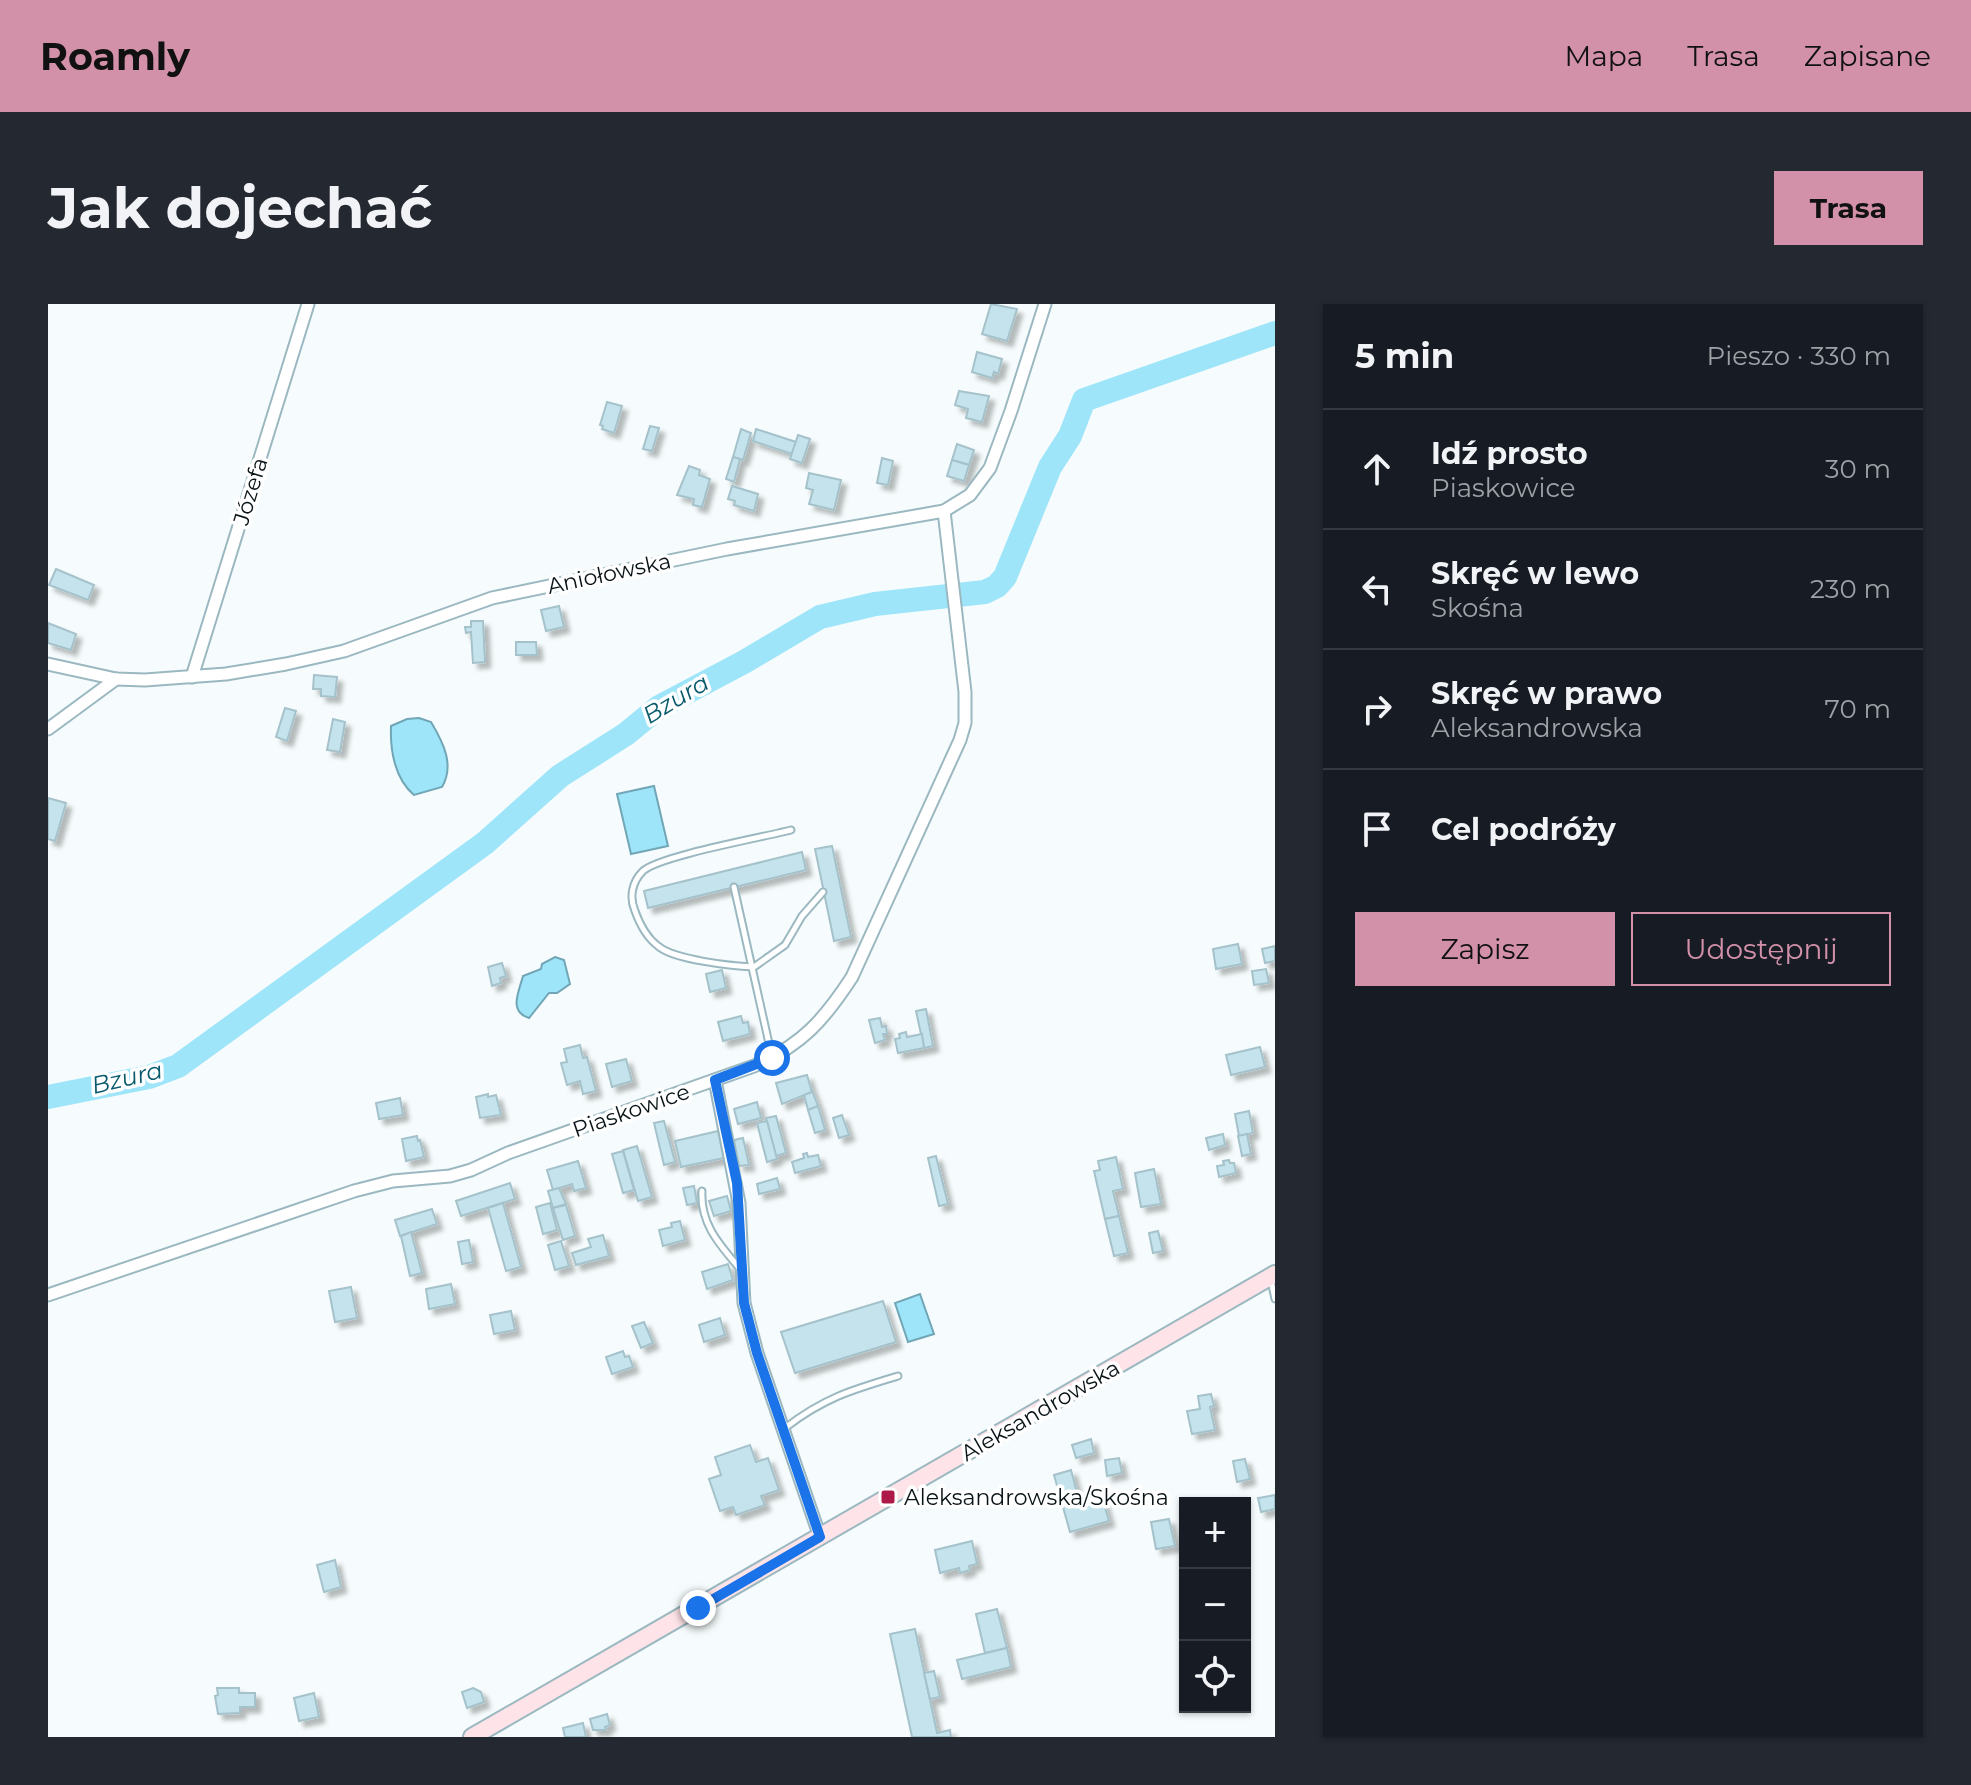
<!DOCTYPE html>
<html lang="pl">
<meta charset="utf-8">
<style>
:root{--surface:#171b24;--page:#242831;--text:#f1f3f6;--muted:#9ea1a6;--line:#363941;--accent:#d291a9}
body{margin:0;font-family:Montserrat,sans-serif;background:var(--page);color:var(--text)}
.controls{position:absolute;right:24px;bottom:24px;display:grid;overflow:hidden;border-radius:0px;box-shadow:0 2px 6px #0004}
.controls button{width:72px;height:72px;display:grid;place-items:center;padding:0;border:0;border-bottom:2px solid var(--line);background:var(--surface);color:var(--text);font:40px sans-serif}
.stop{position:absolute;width:24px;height:24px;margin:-18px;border:6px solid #1a73e8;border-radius:50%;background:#fff}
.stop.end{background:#1a73e8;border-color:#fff;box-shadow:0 2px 8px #0008}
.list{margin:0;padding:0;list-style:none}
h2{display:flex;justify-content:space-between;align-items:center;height:104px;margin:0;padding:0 32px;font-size:34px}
h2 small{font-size:26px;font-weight:400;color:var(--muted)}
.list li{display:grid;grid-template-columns:52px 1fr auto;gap:24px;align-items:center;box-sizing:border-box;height:120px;padding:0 32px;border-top:2px solid var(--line)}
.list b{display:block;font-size:30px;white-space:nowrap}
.list p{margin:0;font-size:26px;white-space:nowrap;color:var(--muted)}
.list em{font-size:26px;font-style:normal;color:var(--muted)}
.actions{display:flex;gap:16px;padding:24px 32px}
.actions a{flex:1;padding:18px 0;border:2px solid var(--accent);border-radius:0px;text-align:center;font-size:28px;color:var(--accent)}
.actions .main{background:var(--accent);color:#111}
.icon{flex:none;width:44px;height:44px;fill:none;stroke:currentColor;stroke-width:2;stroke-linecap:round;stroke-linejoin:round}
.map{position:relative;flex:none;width:1227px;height:1433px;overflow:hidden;border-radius:0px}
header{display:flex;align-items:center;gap:48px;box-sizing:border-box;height:112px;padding:0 40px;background:var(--accent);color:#111}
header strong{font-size:38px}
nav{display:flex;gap:44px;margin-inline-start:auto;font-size:28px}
.intro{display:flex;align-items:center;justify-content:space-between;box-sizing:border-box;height:192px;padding:0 48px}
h1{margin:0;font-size:56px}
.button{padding:20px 36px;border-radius:0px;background:var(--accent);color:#111;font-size:28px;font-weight:700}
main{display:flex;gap:48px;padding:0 48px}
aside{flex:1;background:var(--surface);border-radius:0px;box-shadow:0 2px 6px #0004}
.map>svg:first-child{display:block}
.water{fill:#9ee5fa;stroke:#71a6b6;stroke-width:2}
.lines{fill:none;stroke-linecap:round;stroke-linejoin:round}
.river{stroke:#9ee5fa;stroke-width:24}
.building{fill:#c5e3ec;stroke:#a5c2cb;stroke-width:2;filter:url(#shadow)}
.service-casing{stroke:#9bb8c1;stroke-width:9}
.minor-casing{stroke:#9bb8c1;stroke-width:15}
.secondary-casing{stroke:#9bb8c1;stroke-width:20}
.service{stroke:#fff;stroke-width:5}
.minor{stroke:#fff;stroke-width:11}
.secondary{stroke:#fee4e8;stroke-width:16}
.route{stroke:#1a73e8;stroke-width:10}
.poi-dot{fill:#ad1a4a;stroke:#fff;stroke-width:3}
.labels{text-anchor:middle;stroke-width:7;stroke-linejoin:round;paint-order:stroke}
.street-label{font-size:22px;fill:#091317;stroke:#fff}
.poi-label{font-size:22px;fill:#091317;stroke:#fff;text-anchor:start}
.water-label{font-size:24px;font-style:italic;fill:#075a6c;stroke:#fff}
</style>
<header>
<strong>Roamly</strong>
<nav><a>Mapa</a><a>Trasa</a><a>Zapisane</a></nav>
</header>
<div class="intro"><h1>Jak dojechać</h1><a class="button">Trasa</a></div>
<main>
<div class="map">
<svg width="1227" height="1433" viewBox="0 0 1227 1433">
<defs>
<filter id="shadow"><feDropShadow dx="5.5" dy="5.5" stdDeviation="2" flood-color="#0004"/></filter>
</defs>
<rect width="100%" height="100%" fill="#f6fcfd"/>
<g class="water">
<path d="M371,414L383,418C395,438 407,461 394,483L366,491C347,475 342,447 343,422L359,415Z"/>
<polygon points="606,482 620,542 583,550 569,490"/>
<path d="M507,653L516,656L522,680L509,689H501L481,714C460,707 471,688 475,672L493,665L494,660Z"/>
<polygon points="872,990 886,1030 860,1038 847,999"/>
</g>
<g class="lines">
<polyline class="river" points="0,793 101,773 130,762 437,539 512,472 578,430 611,403 696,358 772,313 827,300 937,288 949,282 957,273 1002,163 1022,132 1036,96 1227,29"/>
</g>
<g class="building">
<polygon points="943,0 969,5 959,37 934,30"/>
<polygon points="929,48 954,55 950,70 946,68 944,74 924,68"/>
<polygon points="911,87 941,92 934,118 918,114 920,105 907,101"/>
<polygon points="559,98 574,102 566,129 554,125 555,122 552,121"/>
<polygon points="602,122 611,124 604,147 595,145"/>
<polygon points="693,125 703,129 695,156 685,153"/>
<polygon points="708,125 748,138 744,150 705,137"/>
<polygon points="750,131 762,135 754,159 742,155"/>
<polygon points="909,140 926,146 921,161 904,156"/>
<polygon points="685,153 692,155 686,178 678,175"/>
<polygon points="834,154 845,157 840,181 829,179"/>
<polygon points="904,156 921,161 916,177 899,172"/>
<polygon points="641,162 652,166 651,171 662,175 654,203 645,201 646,195 629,191"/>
<polygon points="761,169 793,176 786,206 761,200 765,186 758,184"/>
<polygon points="684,182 710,190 706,207 686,201 687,197 680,195"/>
<polygon points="8,265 46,281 40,296 1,281"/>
<polygon points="511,302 516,323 498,327 493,306"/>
<polygon points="423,317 435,317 437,358 425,359 423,328 418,329 417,323 423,323"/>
<polygon points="0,319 28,330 23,346 0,339"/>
<polygon points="468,338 488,338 489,351 468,351"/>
<polygon points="266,371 289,373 287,393 273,392 273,385 265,385"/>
<polygon points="237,404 248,407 239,437 228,433"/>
<polygon points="285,415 297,418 292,448 279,446"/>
<polygon points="0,494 18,499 7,537 0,535"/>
<polygon points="784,542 803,633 786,637 767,545"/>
<polygon points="754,548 758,566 600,604 596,587"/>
<polygon points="1190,640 1194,660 1168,665 1165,645"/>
<polygon points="1227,642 1227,657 1217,659 1214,645"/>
<polygon points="454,659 458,672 452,674 453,679 444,682 440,663"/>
<polygon points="1218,665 1221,679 1206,681 1204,667"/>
<polygon points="674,666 678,684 662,688 658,670"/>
<polygon points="878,705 885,742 876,744 868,707"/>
<polygon points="693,712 695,719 700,718 702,730 675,737 670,718"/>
<polygon points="832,714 834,723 838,722 839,730 835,730 837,736 827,739 821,716"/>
<polygon points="858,728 859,733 874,730 876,744 850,749 847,735 852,734 851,730"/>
<polygon points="532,741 535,754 539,753 548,787 535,790 532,777 519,781 513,759 519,758 516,745"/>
<polygon points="1212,743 1217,763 1183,771 1178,751"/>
<polygon points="578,755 584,777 564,783 558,760"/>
<polygon points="759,771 764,788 734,800 728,779"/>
<polygon points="763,784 770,802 760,806 756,791 764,788"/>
<polygon points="440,790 440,793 448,791 453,811 432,814 428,793"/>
<polygon points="352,794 355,811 331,815 328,799"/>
<polygon points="709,798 713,814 690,820 686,805"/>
<polygon points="770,802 777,826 767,829 760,806"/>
<polygon points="1201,807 1205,829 1191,832 1187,810"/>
<polygon points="794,811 801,831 791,834 785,814"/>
<polygon points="728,812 738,849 728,852 718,814"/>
<polygon points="616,817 627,858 616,861 606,819"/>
<polygon points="719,817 729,855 719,858 709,819"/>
<polygon points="670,827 676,854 633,863 627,837"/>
<polygon points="1175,830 1177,841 1161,846 1158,834"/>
<polygon points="1199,830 1203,850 1194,852 1190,832"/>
<polygon points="369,832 370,837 372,836 376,853 358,857 354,835"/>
<polygon points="695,834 701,861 691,862 686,836"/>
<polygon points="589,842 604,893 590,897 575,846"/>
<polygon points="575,847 586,886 575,889 564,850"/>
<polygon points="759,849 760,853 770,851 773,862 747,869 744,858 756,854 755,850"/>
<polygon points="888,852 900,900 891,902 880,854"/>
<polygon points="1068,853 1075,885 1065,887 1071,912 1057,915 1046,867 1052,866 1050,857"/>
<polygon points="1181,856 1182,859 1186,859 1188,869 1171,873 1169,862 1176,861 1175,857"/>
<polygon points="530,857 538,884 526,887 524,880 505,886 499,866"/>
<polygon points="1106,865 1113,900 1093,903 1087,869"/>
<polygon points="729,874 732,885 711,890 709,880"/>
<polygon points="462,879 467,895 413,912 408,897"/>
<polygon points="646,882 649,899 639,901 635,884"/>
<polygon points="511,884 518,900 505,904 500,887"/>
<polygon points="679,892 683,907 666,912 661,897"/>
<polygon points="455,899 473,963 458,967 440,904"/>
<polygon points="502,899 509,926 495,930 488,903"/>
<polygon points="518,901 527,932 515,936 505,904"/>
<polygon points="384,905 389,920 352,932 347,916"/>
<polygon points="1071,912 1080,949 1066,952 1057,915"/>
<polygon points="632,917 637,936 615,942 611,926 624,923 623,919"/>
<polygon points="1110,927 1115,947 1105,949 1101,929"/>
<polygon points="363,928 374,969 362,972 353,932"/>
<polygon points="555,931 561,952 528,961 524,949 543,943 540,935"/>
<polygon points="421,936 425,958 414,960 410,938"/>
<polygon points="513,937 521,962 507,966 500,941"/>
<polygon points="680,960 685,976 659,985 654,968"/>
<polygon points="403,980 407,1000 381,1005 378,985"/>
<polygon points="303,983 309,1014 287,1018 281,987"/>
<polygon points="835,997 848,1038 747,1069 733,1028"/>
<polygon points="463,1007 467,1026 446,1030 442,1011"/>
<polygon points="672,1014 677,1031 656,1038 651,1021"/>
<polygon points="596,1018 605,1039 593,1044 584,1022"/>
<polygon points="575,1047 577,1053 581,1052 585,1063 564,1070 558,1053"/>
<polygon points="1163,1090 1166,1102 1162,1103 1167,1126 1144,1130 1139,1107 1152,1105 1150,1092"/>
<polygon points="1043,1135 1046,1149 1028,1154 1024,1141"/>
<polygon points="702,1141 708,1158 720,1154 731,1186 713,1192 717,1201 688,1211 685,1203 672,1207 661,1175 673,1171 667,1153"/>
<polygon points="1071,1154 1074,1169 1059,1172 1057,1156"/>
<polygon points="1197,1155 1202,1175 1189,1178 1185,1157"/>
<polygon points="1023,1166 1032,1200 1054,1193 1061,1217 1022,1228 1006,1171"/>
<polygon points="1227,1191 1227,1205 1213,1208 1210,1194"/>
<polygon points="1121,1215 1127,1242 1108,1245 1103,1218"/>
<polygon points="924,1237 929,1260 921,1262 922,1266 912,1269 911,1264 892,1269 887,1246"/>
<polygon points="287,1256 293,1283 276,1288 269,1261"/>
<polygon points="949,1305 959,1344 937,1349 928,1310"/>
<polygon points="867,1325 889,1429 902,1426 903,1433 864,1433 842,1330"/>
<polygon points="959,1344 963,1363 914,1375 909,1356"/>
<polygon points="886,1367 892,1393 882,1395 876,1369"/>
<polygon points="169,1384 191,1384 191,1389 207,1389 207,1403 192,1403 192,1409 170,1410 167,1392 170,1391"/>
<polygon points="425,1384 433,1388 436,1398 419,1404 414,1388"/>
<polygon points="266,1389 271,1413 251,1417 246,1394"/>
<polygon points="559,1410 562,1421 557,1423 558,1426 545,1426 542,1415"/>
<polygon points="535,1419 538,1433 517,1433 515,1424"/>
</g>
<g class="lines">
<defs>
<g id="service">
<path d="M743,526C716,533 611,552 595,567C584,578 581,593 587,607C592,621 598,633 610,642C626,656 684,662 706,663L737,641L754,612L775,588"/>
<polyline points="686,583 724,753"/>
<path d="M654,887C652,921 673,942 693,966"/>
<polyline points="1223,977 1227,995"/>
<path d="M737,1124C776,1094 803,1086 850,1072"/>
</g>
<g id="minor">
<polyline points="0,360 68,375 97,376 178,370 238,360 296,347 444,294 679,245 896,207 922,191 942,164 963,107 997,0"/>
<polyline points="144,373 260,0"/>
<polyline points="0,425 68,375"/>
<polyline points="667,776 691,899 696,999 709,1049 772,1233"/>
<path d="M0,991L306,887L345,877L402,872L423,866L460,849L706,762C754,741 776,716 804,673L912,436L917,419V388L896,207"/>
</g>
<polyline id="secondary" points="424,1433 1227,970"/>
</defs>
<use href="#service" class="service-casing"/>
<use href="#minor" class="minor-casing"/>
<use href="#secondary" class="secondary-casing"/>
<use href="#service" class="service"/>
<use href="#minor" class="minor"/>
<use href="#secondary" class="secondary"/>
</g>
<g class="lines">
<polyline class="route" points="650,1304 772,1233 709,1049 696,999 689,879 667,776 724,754"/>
</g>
<rect class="poi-dot" x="832" y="1185" width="16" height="16" rx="4"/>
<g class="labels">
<g class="street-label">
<text transform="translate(202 187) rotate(-73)" y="8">Józefa</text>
<text transform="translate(561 269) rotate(-12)" y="8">Aniołowska</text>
<text transform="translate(583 806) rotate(-19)" y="8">Piaskowice</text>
<text transform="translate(992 1106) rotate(-30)" y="8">Aleksandrowska</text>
</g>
<g class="poi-label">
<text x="856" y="1201">Aleksandrowska/Skośna</text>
</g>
<g class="water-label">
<text transform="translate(628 395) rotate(-31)" y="8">Bzura</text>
<text transform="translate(79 774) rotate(-13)" y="8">Bzura</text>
</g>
</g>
</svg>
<div class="controls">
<button>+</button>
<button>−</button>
<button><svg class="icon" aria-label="locate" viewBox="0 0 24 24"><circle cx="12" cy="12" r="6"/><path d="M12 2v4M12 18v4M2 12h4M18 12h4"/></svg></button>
</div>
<div class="stop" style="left:724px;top:754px"></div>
<div class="stop end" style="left:650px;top:1304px"></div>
</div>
<aside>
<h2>5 min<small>Pieszo · 330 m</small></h2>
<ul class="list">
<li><svg class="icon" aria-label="ahead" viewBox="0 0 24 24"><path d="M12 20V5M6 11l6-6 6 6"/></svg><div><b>Idź prosto</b><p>Piaskowice</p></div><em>30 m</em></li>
<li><svg class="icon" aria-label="left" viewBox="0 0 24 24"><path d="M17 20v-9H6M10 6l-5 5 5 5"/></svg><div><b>Skręć w lewo</b><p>Skośna</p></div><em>230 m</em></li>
<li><svg class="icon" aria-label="right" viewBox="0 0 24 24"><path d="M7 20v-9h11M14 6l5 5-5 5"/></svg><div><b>Skręć w prawo</b><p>Aleksandrowska</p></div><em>70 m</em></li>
<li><svg class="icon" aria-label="arrive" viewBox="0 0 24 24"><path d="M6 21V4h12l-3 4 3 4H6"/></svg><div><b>Cel podróży</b></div></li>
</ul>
<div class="actions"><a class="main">Zapisz</a><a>Udostępnij</a></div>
</aside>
</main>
